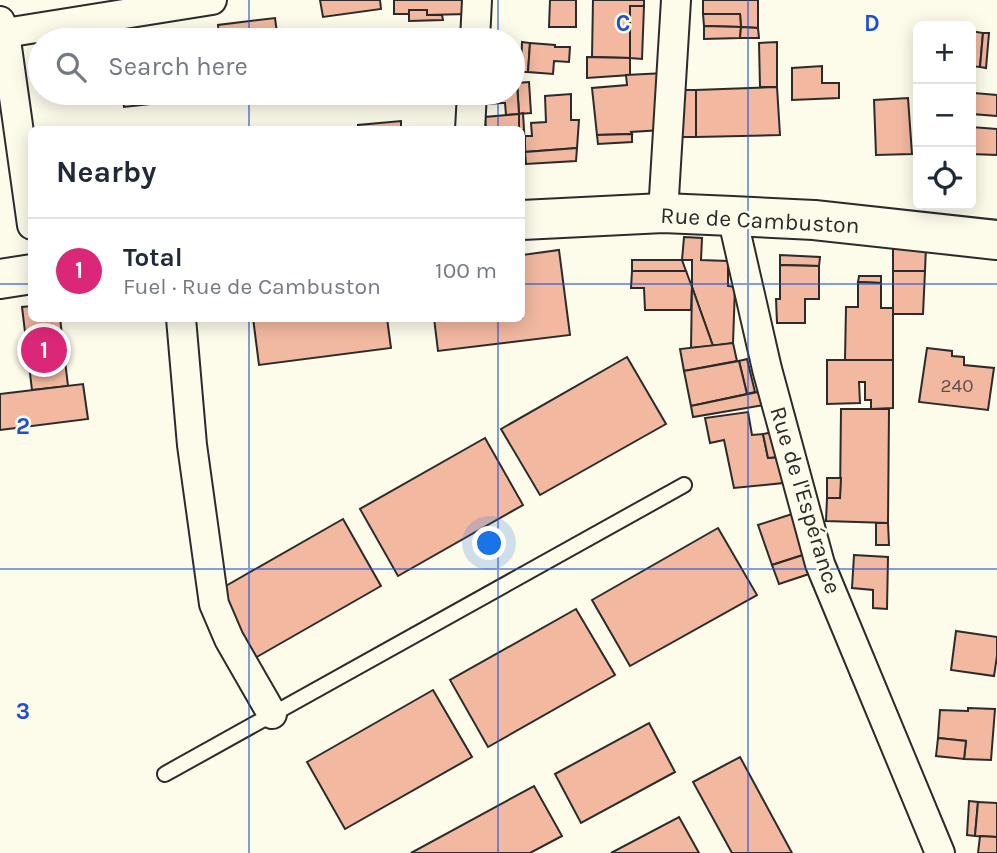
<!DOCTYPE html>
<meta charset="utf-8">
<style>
:root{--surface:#fff;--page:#f6f6f7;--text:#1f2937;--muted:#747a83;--line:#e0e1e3;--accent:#db2777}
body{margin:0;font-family:Karla,sans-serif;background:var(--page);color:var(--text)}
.controls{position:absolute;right:21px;top:21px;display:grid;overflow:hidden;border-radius:10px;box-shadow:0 4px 18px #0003}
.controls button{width:63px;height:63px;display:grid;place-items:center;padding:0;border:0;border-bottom:2px solid var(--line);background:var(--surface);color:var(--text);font:35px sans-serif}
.you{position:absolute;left:490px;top:544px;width:24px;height:24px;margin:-18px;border:5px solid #fff;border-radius:50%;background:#1a73e8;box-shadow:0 0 0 10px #1a73e833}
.badge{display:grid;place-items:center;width:46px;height:46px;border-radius:50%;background:var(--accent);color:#fff;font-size:23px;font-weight:700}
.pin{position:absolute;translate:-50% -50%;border:4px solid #fff;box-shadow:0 2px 7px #0006}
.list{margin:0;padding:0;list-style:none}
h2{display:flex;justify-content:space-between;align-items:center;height:91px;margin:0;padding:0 28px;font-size:30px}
h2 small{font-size:23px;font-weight:400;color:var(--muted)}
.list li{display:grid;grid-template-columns:46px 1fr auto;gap:21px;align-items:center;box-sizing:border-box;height:105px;padding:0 28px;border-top:2px solid var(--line)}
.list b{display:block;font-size:26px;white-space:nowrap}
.list p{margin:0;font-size:23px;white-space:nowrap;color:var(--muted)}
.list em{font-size:23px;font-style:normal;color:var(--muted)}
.icon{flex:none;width:38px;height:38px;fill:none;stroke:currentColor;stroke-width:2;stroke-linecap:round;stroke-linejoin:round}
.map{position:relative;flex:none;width:997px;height:853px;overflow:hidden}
.search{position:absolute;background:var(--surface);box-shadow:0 4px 18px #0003;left:28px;top:28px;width:497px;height:77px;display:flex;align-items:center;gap:18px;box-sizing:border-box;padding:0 24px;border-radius:38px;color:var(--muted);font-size:26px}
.panel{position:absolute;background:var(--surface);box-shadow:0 4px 18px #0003;left:28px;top:126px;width:497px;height:196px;border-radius:10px}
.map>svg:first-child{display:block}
.building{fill:#f2b8a0;stroke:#2b2b2b;stroke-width:2}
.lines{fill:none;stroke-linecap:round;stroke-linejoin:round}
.service-casing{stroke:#2b2b2b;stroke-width:18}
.minor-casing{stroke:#2b2b2b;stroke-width:32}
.secondary-casing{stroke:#2b2b2b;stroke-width:42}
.service{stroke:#fdfbea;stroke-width:14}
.minor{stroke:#fdfbea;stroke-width:28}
.secondary{stroke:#fdfbea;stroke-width:38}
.grid{fill:none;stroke:#1d4ed8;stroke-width:2;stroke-opacity:0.55}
.labels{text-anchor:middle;stroke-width:5;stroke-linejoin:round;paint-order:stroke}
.number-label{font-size:19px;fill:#5d4e48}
.street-label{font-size:23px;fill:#2b2b2b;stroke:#fdfbea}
.grid-label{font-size:23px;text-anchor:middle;font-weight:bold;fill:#1d4ed8;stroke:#fdfbea;stroke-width:5;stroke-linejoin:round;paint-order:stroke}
</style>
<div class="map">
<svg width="997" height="853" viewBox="0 0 997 853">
<rect width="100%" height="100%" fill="#fdfbea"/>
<g class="building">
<polygon points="320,0 380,0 381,9 323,17"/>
<polygon points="394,0 468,0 467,14 427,15 427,10 409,10 409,14 394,14"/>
<polygon points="550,0 576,0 576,27 549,27"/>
<polygon points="593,0 644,0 644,6 630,6 630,58 592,57"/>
<polygon points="703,0 758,0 758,28 741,27 740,14 703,14"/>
<polygon points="630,6 644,6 642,59 630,58"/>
<polygon points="409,10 427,10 427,15 442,15 443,20 409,21"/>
<polygon points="703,14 740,14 741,27 704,26"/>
<polygon points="275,18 278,40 219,40 218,25"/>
<polygon points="704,26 741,27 740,38 704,39"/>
<polygon points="741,27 758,28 759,38 740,38"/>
<polygon points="187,29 188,40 135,40 135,35"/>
<polygon points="971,31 983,33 980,67 971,66"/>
<polygon points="983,33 989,33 986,68 980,67"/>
<polygon points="522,42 530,43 528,72 521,72"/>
<polygon points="777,42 777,87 760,87 759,43"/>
<polygon points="530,43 555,45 555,47 570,47 569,62 554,61 553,74 528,72"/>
<polygon points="587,57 630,58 630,75 587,78"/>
<polygon points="822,66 822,83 839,83 839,98 792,100 792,68"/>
<polygon points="665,73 662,130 631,132 632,134 597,135 592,88 627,85 626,75"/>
<polygon points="529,82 531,113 519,114 517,83"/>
<polygon points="513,83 517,83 519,114 506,115 505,103 501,103 500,93 513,93"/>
<polygon points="777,87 780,135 696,137 696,90"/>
<polygon points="678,90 696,90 696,137 675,137"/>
<polygon points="122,93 195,93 195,99 124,107"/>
<polygon points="473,93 500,93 501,103 472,105"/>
<polygon points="974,93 997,95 997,116 972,114"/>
<polygon points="571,94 571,120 579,120 577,148 525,152 525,136 532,136 531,123 546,122 545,96"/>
<polygon points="908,98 912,154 876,155 874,100"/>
<polygon points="523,113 526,162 522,163 522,130 519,130 519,114"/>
<polygon points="519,114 519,130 486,130 485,117"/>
<polygon points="401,121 401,130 358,130 358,125"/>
<polygon points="971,127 997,129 997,155 971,154"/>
<polygon points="632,134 632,142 598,144 597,135"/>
<polygon points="577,148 576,161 526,164 525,152"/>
<polygon points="684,237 702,238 701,260 728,261 728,286 735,287 733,343 713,346 692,287 692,260 682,260"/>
<polygon points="893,247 926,247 925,271 893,271"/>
<polygon points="559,250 570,335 438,351 434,318 522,318 522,255"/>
<polygon points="780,255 820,257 819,266 780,265"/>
<polygon points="632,260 682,260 686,271 632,271"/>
<polygon points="780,265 819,266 819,299 805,299 805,323 777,323 776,299 780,299"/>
<polygon points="632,271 686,271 692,287 691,310 645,310 644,288 631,288"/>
<polygon points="893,271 925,271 923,314 893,314"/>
<polygon points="859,276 881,276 881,283 858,282"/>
<polygon points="858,282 881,283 881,308 893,308 893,360 845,360 846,307 858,307"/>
<polygon points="692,287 713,346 691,348"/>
<polygon points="32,306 32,318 60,318 68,386 32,390 22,307"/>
<polygon points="253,318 387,318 391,348 259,365"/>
<polygon points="733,343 737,361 684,371 680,349"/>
<polygon points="927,348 952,351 952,356 964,357 964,365 994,368 988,410 919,402"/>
<polygon points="627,357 666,424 540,495 501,429"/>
<polygon points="747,359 755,392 747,394 739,361"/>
<polygon points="827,360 893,360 893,408 871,409 871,400 865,400 865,382 859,382 860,403 827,404"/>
<polygon points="739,361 747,394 691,406 684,371"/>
<polygon points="83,384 88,419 0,430 0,394"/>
<polygon points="767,390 770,404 693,417 691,406"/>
<polygon points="841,409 889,409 888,523 826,521 827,498 840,498"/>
<polygon points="748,412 752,435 763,434 768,458 778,457 783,483 734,488 724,440 710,443 705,418"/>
<polygon points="773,432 778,457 768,458 763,434"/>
<polygon points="485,438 523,505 398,576 360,509"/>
<polygon points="827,478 841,478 840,498 827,498"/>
<polygon points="792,514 806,554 772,565 758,525"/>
<polygon points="343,519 381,586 255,658 217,591"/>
<polygon points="876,523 888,523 889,545 876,545"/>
<polygon points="718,528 757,595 630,666 592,600"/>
<polygon points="806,554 812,573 779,584 772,565"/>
<polygon points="854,555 888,557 887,609 873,608 873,590 852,588"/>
<polygon points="576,609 615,675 488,747 450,680"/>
<polygon points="956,631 997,637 997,656 994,676 951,670"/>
<polygon points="433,690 472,757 345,829 307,762"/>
<polygon points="968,708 995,709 991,760 964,759 966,741 938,738 940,710 968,711"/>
<polygon points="649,723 675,772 581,823 555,774"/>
<polygon points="938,738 966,741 964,759 936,756"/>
<polygon points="740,757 792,853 732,853 693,782"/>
<polygon points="534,786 562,836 530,853 411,853"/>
<polygon points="969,801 978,802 975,836 967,835"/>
<polygon points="978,802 997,803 997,837 975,836"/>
<polygon points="679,817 699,853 611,853"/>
<polygon points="980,836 997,837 997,853 978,853"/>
</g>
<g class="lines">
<defs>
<polyline id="service" points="165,774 684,485"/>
<g id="minor">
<polyline points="0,21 5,33 32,225"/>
<polyline points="5,33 212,0"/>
<polyline points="475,40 477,0"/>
<polyline points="470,130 472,93"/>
<polyline points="663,213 676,0"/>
<polyline points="732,216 767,369 820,564 940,853"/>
<polyline points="181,318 192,445 214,604 229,639 272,714"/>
</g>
<g id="secondary">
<polyline points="522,220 663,213 732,216 814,220 997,240"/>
<polyline points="0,279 32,274"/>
</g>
</defs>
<use href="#service" class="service-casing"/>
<use href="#minor" class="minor-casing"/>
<use href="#secondary" class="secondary-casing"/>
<use href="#service" class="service"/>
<use href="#minor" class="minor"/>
<use href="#secondary" class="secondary"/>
</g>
<path class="grid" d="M249,0V40M498,0V40M748,0V853M249,93V130M498,93V130M0,284H32M522,284H997M249,318V853M498,318V853M0,569H997"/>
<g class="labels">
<g class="number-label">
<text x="957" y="392">240</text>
</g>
<g class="street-label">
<text transform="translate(760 220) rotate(3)" y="8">Rue de Cambuston</text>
<text transform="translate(806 500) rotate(73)" y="8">Rue de l'Espérance</text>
</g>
</g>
<g class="grid-label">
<text x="623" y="31">C</text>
<text x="872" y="31">D</text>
<text x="23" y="434">2</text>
<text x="23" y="719">3</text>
</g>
</svg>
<div class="controls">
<button>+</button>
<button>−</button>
<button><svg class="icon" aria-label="locate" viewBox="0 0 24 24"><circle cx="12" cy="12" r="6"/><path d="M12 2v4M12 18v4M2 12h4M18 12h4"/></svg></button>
</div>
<div class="you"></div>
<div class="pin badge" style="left:44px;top:350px">1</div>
<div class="search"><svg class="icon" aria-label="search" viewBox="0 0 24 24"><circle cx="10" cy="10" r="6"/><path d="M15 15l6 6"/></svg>Search here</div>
<section class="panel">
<h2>Nearby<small></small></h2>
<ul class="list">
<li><span class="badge">1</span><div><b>Total</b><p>Fuel · Rue de Cambuston</p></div><em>100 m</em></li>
</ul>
</section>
</div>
